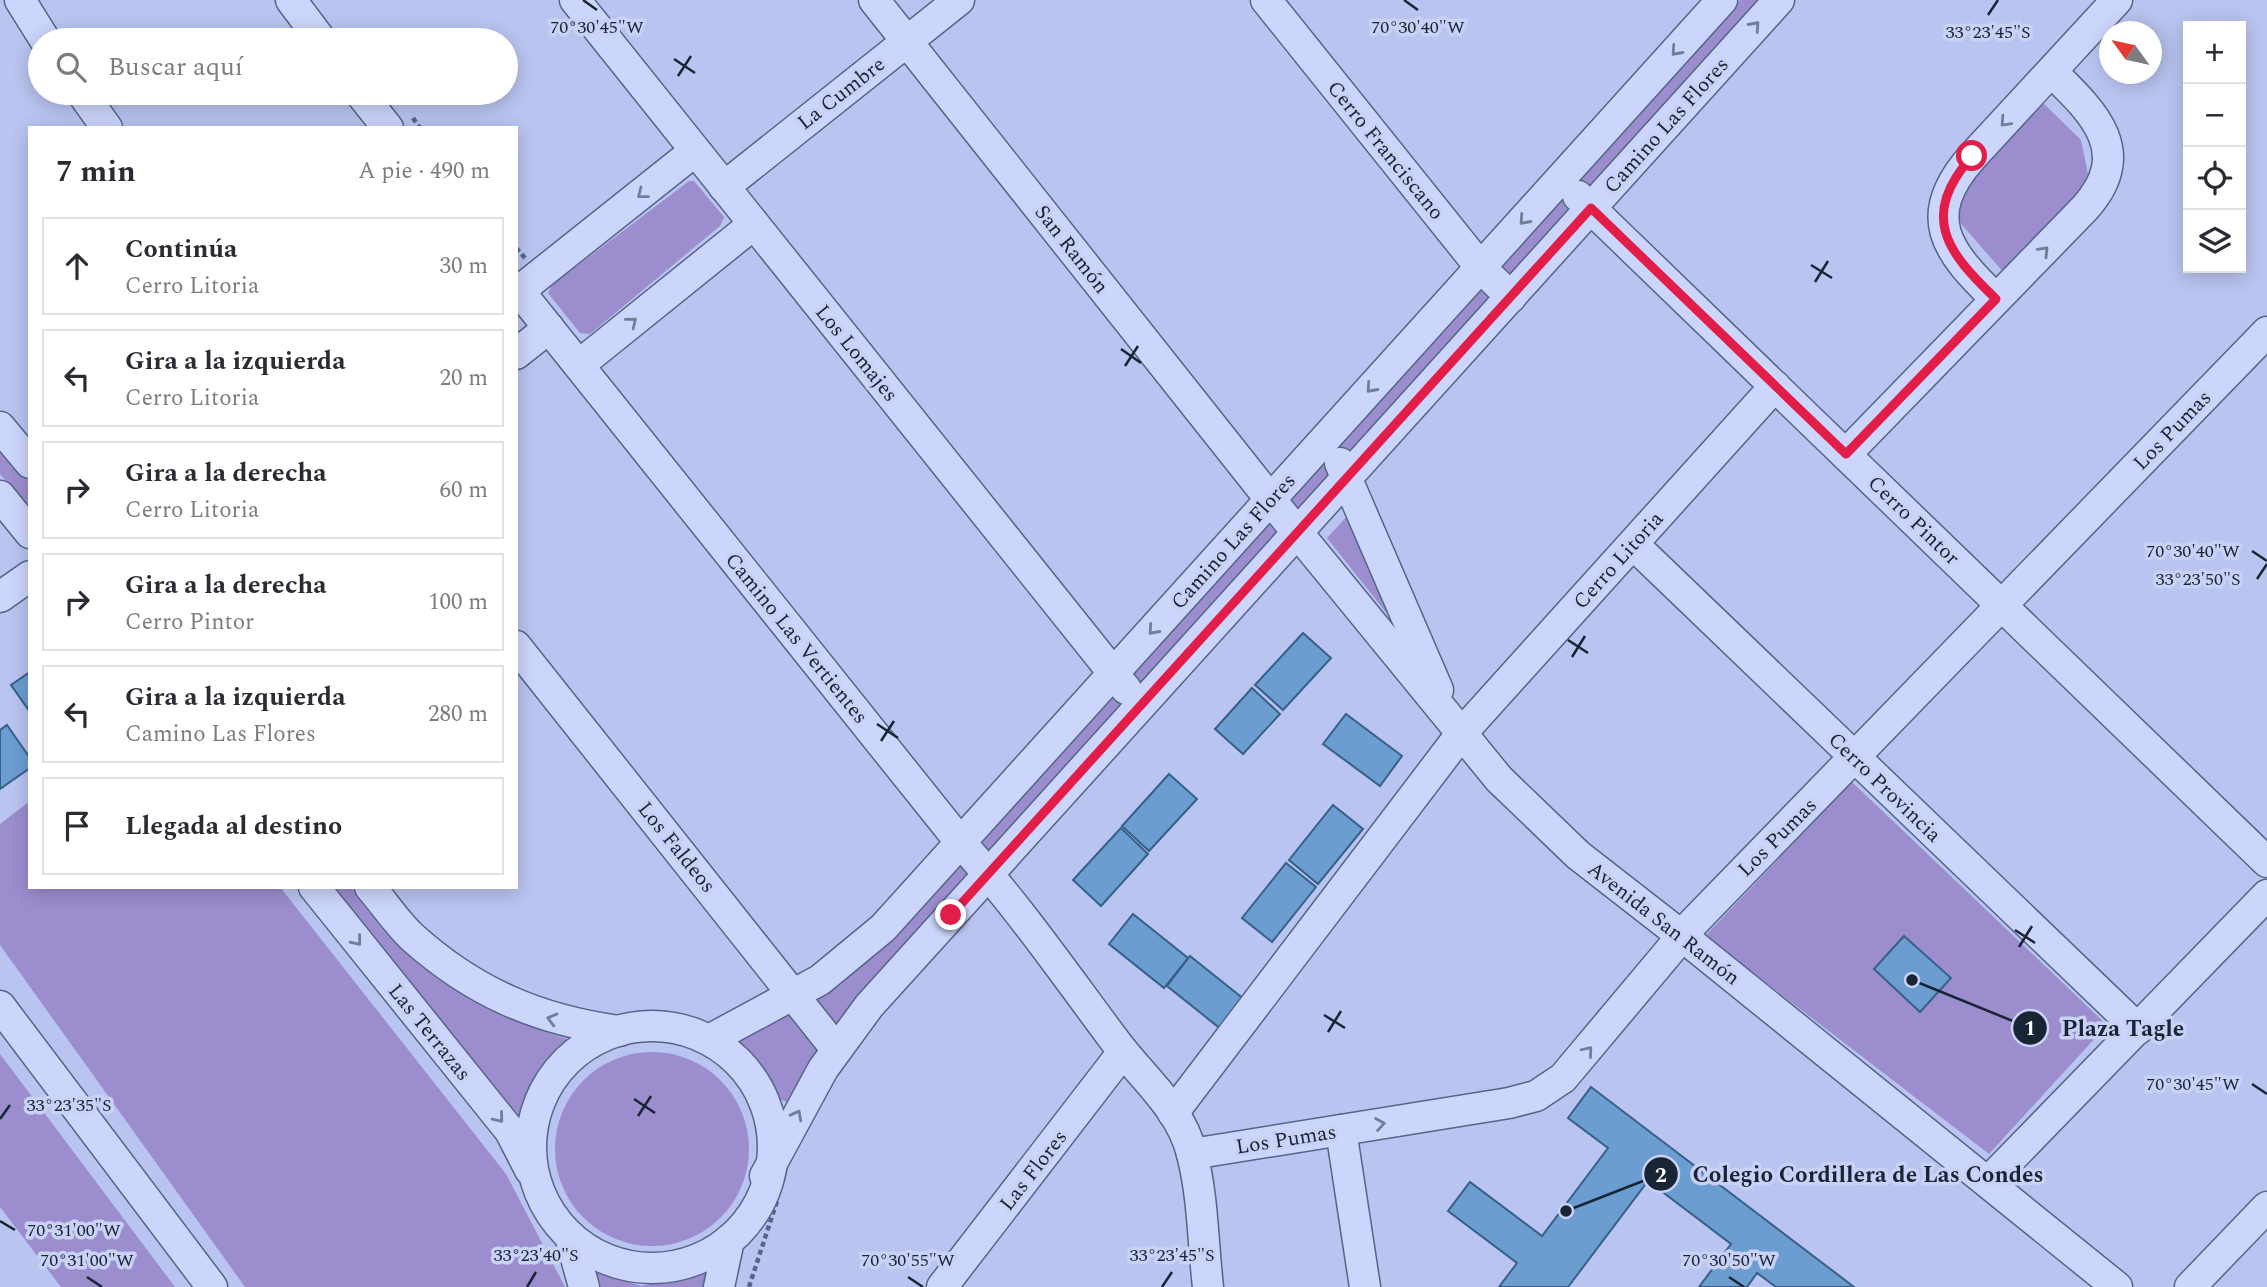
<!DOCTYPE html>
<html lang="es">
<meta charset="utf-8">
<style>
:root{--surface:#fff;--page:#f7f7f7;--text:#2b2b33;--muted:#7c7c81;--line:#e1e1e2}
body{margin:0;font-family:Spectral,serif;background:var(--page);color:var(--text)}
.controls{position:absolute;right:21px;top:21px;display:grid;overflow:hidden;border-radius:0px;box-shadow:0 4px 18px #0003}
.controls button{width:63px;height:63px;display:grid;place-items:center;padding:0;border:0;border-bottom:2px solid var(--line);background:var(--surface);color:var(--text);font:35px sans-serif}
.compass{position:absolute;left:2099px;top:21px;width:63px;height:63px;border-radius:50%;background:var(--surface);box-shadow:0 4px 18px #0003;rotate:303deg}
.stop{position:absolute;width:21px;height:21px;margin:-16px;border:5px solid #e11d48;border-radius:50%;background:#fff}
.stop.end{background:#e11d48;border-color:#fff;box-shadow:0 2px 7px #0008}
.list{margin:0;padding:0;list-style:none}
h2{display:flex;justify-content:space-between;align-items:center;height:91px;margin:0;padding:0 28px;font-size:30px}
h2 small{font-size:23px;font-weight:400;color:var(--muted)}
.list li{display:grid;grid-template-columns:46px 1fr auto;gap:21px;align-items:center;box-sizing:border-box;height:98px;margin:0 14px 14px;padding:0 14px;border:2px solid var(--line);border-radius:0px}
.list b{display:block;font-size:26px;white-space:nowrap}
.list p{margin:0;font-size:23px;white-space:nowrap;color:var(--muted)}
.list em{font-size:23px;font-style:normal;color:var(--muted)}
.icon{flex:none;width:38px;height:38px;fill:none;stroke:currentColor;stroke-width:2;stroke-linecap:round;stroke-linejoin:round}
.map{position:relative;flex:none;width:2267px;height:1287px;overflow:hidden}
.search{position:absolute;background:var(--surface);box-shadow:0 4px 18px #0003;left:28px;top:28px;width:490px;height:77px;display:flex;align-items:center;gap:18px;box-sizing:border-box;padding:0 24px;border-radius:38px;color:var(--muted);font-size:26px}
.panel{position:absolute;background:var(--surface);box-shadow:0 4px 18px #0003;left:28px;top:126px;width:490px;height:763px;border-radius:0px}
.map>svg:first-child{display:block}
.green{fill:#9b8dce}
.building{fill:#6c9dd1;stroke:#376088;stroke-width:2}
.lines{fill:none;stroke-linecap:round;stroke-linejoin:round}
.minor-casing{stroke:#536687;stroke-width:33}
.path{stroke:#536687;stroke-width:4.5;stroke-dasharray:5 3.5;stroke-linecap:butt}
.minor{stroke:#ccd5fb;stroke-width:30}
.oneway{stroke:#727d98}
.route{stroke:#e11d48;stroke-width:9}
.ticks{fill:none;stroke:#192535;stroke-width:2.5}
.labels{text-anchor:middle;stroke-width:7;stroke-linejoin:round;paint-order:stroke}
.street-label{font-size:21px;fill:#192535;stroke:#c9d1f7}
.ticks-label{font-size:18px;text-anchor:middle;fill:#192535;stroke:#c9d1f7;stroke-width:7;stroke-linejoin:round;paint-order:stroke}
.leader{fill:none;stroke:#192535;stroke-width:2.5}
.callout-dot{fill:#192535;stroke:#c9d1f7;stroke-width:2.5}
.mark-label{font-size:21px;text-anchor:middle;font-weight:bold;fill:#fff}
.callout-label{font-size:23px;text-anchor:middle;font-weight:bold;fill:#192535;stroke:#c9d1f7;stroke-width:7;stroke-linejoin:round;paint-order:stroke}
</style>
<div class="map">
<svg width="2267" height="1287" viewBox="0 0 2267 1287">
<rect width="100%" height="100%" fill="#b9c4f0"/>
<g class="green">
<polygon points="1740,0 1764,0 1307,513 902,947 817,1052 787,1102 775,1098 754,1064 727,1045 784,1016 1324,461"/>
<polygon points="2039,99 2081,140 2089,179 2005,274 1956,218 1967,176"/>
<polygon points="689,181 694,181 724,217 720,226 590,334 580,333 548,293 552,285"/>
<polygon points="0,447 30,483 30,511 0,474"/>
<polygon points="1350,513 1396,625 1327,538"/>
<polygon points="1852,782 2107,1025 1989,1154 1705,936"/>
<polygon points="30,801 30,887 280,887 506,1174 565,1287 245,1287 0,945 0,824"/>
<path d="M329,887H351C365,905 378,927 395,943C450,995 503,1020 574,1041C543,1066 534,1080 523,1119H513Z"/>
<circle cx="652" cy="1149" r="97"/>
<polygon points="0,1054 175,1287 61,1287 0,1207"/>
<polygon points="594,1270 641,1286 708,1270 704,1287 598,1287"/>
</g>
<g class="building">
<polygon points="1303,633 1331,658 1283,710 1255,685"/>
<polygon points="30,672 30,712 11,685"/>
<polygon points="1252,688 1280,714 1243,754 1215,729"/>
<polygon points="1346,714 1402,756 1380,786 1323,744"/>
<polygon points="7,725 30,758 30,768 0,789 0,730"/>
<polygon points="1169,774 1197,799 1149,851 1122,826"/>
<polygon points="1333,805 1363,829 1318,884 1289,860"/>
<polygon points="1121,828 1148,854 1101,906 1073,880"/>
<polygon points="1286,863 1316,887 1272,942 1242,918"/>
<polygon points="1133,914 1188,958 1164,988 1109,944"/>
<polygon points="1904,936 1951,978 1920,1012 1874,969"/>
<polygon points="1190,956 1245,1000 1222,1030 1167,986"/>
<polygon points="1591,1087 1854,1287 1776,1287 1757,1273 1747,1287 1699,1287 1731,1244 1648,1181 1568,1287 1499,1287 1517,1263 1448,1211 1470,1182 1542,1236 1608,1148 1568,1118"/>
</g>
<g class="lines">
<defs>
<g id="minor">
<polyline points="20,0 45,40"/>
<polyline points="291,0 321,40"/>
<polyline points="575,0 1126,689"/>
<polyline points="874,0 1270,499 1499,779 1578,855 1682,936 2117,1287"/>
<polyline points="1266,0 1481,268 1511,297"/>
<polyline points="82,93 107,128"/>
<polyline points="360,93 388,128"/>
<polyline points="724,187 959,0"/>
<polyline points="1578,196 2267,862"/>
<path d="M516,287L961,843C1018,906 1067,977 1118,1045C1145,1080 1181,1109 1192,1154C1203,1196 1203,1244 1208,1287"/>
<polyline points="519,291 695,151"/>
<path d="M1996,299C1947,252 1919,217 1972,157L2117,0"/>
<polyline points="516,354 549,328"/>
<polyline points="579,365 754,224"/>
<polyline points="0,427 30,463"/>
<path d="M1846,454L2085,208C2135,152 2094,113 2052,72"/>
<polyline points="1340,463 1438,690"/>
<polyline points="0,496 30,533"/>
<polyline points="1633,544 2138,1029"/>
<polyline points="0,597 30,576"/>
<polyline points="516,646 836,1049"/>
<polyline points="314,887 510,1131 530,1170"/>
<path d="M370,887C384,903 396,922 412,937C473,992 538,1020 619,1031"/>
<polyline points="0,1006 212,1287"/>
<circle cx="652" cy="1147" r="121"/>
<polyline points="709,1040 820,980 883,928 1722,0"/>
<polyline points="1173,1113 1461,734 1775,386"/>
<polyline points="1341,1130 1365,1287"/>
<polyline points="1192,1154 1509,1103 1536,1096 1563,1078 1693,923 2267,332"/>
<polyline points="765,1176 823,1069 869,1006 1779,0"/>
<polyline points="1988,1182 2267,895"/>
<polyline points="570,1236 584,1287"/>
<polyline points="719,1287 729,1240"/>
<polyline points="942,1287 1123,1052"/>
<polyline points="2190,1287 2267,1207"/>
</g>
</defs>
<use href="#minor" class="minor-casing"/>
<g class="path">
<polyline points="346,32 353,40"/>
<polyline points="413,118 420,128"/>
<polyline points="516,248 525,258"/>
<polyline points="749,1287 778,1198"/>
</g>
<use href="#minor" class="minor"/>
</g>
<defs><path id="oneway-chevron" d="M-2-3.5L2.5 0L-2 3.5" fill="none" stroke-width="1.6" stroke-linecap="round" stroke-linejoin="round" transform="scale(1.75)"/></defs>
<g class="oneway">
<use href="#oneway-chevron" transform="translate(1755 26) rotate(-48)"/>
<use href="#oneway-chevron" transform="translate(1676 51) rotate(132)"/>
<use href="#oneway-chevron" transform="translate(2005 122) rotate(133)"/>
<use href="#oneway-chevron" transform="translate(642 194) rotate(142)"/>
<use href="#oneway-chevron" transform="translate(1524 220) rotate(132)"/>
<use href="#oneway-chevron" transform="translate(2044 251) rotate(-46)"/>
<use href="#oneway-chevron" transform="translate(632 322) rotate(-39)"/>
<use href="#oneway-chevron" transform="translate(1371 388) rotate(132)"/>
<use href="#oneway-chevron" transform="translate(1153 630) rotate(132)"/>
<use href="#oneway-chevron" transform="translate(357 941) rotate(51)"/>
<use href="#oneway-chevron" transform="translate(552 1019) rotate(-165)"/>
<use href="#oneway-chevron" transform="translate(1588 1051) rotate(-50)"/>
<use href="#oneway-chevron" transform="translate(797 1115) rotate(-62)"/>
<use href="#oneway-chevron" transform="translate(499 1118) rotate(51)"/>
<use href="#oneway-chevron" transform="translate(1380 1124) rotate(-9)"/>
</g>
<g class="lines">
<path class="route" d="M951,915L1591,208L1846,454L1996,299C1947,252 1919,217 1972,156"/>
</g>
<path class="ticks" d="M583,0L597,10M1404,0L1418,10M1988,15L1998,0M674,59L695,73M678,76L691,56M1811,265L1832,278M1815,282L1828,261M1121,349L1141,363M1125,366L1138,346M2252,551L2267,561M2257,579L2267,564M1568,640L1588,653M1572,657L1585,636M877,724L898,738M881,741L894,721M2015,930L2035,943M2019,947L2032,926M1324,1015L1345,1028M1328,1032L1341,1011M2252,1084L2267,1094M634,1099L655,1113M638,1116L651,1096M0,1119L10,1105M0,1221L15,1230M87,1277L102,1287M908,1277L923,1287M1729,1277L1744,1287M527,1287L536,1272M1162,1287L1172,1272"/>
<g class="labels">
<g class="street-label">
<text transform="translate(841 93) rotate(-38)" y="7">La Cumbre</text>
<text transform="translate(1666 125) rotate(-48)" y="7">Camino Las Flores</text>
<text transform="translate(1386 150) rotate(51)" y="7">Cerro Franciscano</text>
<text transform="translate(1072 249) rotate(52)" y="7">San Ramón</text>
<text transform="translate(857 353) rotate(51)" y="7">Los Lomajes</text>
<text transform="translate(2172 430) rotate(-46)" y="7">Los Pumas</text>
<text transform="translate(1914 520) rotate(44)" y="7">Cerro Pintor</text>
<text transform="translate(1233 541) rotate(-48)" y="7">Camino Las Flores</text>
<text transform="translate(1618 560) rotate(-48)" y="7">Cerro Litoria</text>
<text transform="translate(797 638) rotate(51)" y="7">Camino Las Vertientes</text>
<text transform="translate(1885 787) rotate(44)" y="7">Cerro Provincia</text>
<text transform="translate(1777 837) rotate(-45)" y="7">Los Pumas</text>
<text transform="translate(677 847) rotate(51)" y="7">Los Faldeos</text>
<text transform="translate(1664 923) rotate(38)" y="7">Avenida San Ramón</text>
<text transform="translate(430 1032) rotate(51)" y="7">Las Terrazas</text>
<text transform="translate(1286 1139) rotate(-9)" y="7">Los Pumas</text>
<text transform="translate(1033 1170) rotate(-52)" y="7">Las Flores</text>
</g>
</g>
<g class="ticks-label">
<text x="597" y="33">70°30'45"W</text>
<text x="1418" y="33">70°30'40"W</text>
<text x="1988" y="38">33°23'45"S</text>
<text x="2193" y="557">70°30'40"W</text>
<text x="2198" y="585">33°23'50"S</text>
<text x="2193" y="1090">70°30'45"W</text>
<text x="69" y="1111">33°23'35"S</text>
<text x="74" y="1236">70°31'00"W</text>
<text x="536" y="1261">33°23'40"S</text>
<text x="1172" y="1261">33°23'45"S</text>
<text x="87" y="1266">70°31'00"W</text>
<text x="908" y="1266">70°30'55"W</text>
<text x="1729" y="1266">70°30'50"W</text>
</g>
<path class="leader" d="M1912 980L2030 1028M1566 1211L1661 1174"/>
<g class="callout-dot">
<circle cx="1912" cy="980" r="7"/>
<circle cx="1566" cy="1211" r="7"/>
<circle cx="2030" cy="1028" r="18"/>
<circle cx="1661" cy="1174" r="18"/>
</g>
<g class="mark-label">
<text x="2030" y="1035">1</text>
<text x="1661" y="1182">2</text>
</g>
<g class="callout-label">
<text x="2123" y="1036">Plaza Tagle</text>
<text x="1868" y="1182">Colegio Cordillera de Las Condes</text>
</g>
</svg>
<div class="controls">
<button>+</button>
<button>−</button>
<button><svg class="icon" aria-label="locate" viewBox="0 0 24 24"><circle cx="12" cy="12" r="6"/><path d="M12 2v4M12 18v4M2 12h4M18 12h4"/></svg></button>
<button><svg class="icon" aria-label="layers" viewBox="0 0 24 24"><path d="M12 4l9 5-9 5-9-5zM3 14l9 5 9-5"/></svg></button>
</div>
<svg class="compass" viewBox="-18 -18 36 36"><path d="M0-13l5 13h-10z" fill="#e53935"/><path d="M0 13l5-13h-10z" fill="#7c7c81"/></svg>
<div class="stop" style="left:1972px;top:156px"></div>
<div class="stop end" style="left:951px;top:915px"></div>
<div class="search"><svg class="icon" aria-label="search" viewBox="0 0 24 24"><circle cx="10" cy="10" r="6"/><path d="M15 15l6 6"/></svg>Buscar aquí</div>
<section class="panel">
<h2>7 min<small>A pie · 490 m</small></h2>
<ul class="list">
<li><svg class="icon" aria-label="ahead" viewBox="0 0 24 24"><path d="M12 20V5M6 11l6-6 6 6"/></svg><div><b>Continúa</b><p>Cerro Litoria</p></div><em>30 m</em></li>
<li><svg class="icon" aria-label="left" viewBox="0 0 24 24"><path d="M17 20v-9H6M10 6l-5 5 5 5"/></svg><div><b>Gira a la izquierda</b><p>Cerro Litoria</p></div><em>20 m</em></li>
<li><svg class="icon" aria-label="right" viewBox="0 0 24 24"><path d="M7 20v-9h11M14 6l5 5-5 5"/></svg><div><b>Gira a la derecha</b><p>Cerro Litoria</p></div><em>60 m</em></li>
<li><svg class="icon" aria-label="right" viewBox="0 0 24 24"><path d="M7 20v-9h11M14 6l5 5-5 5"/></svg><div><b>Gira a la derecha</b><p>Cerro Pintor</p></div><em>100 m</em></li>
<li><svg class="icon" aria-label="left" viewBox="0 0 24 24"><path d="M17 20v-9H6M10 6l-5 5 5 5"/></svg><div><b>Gira a la izquierda</b><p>Camino Las Flores</p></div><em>280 m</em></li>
<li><svg class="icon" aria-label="arrive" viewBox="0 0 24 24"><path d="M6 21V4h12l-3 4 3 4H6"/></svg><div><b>Llegada al destino</b></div></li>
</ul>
</section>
</div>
